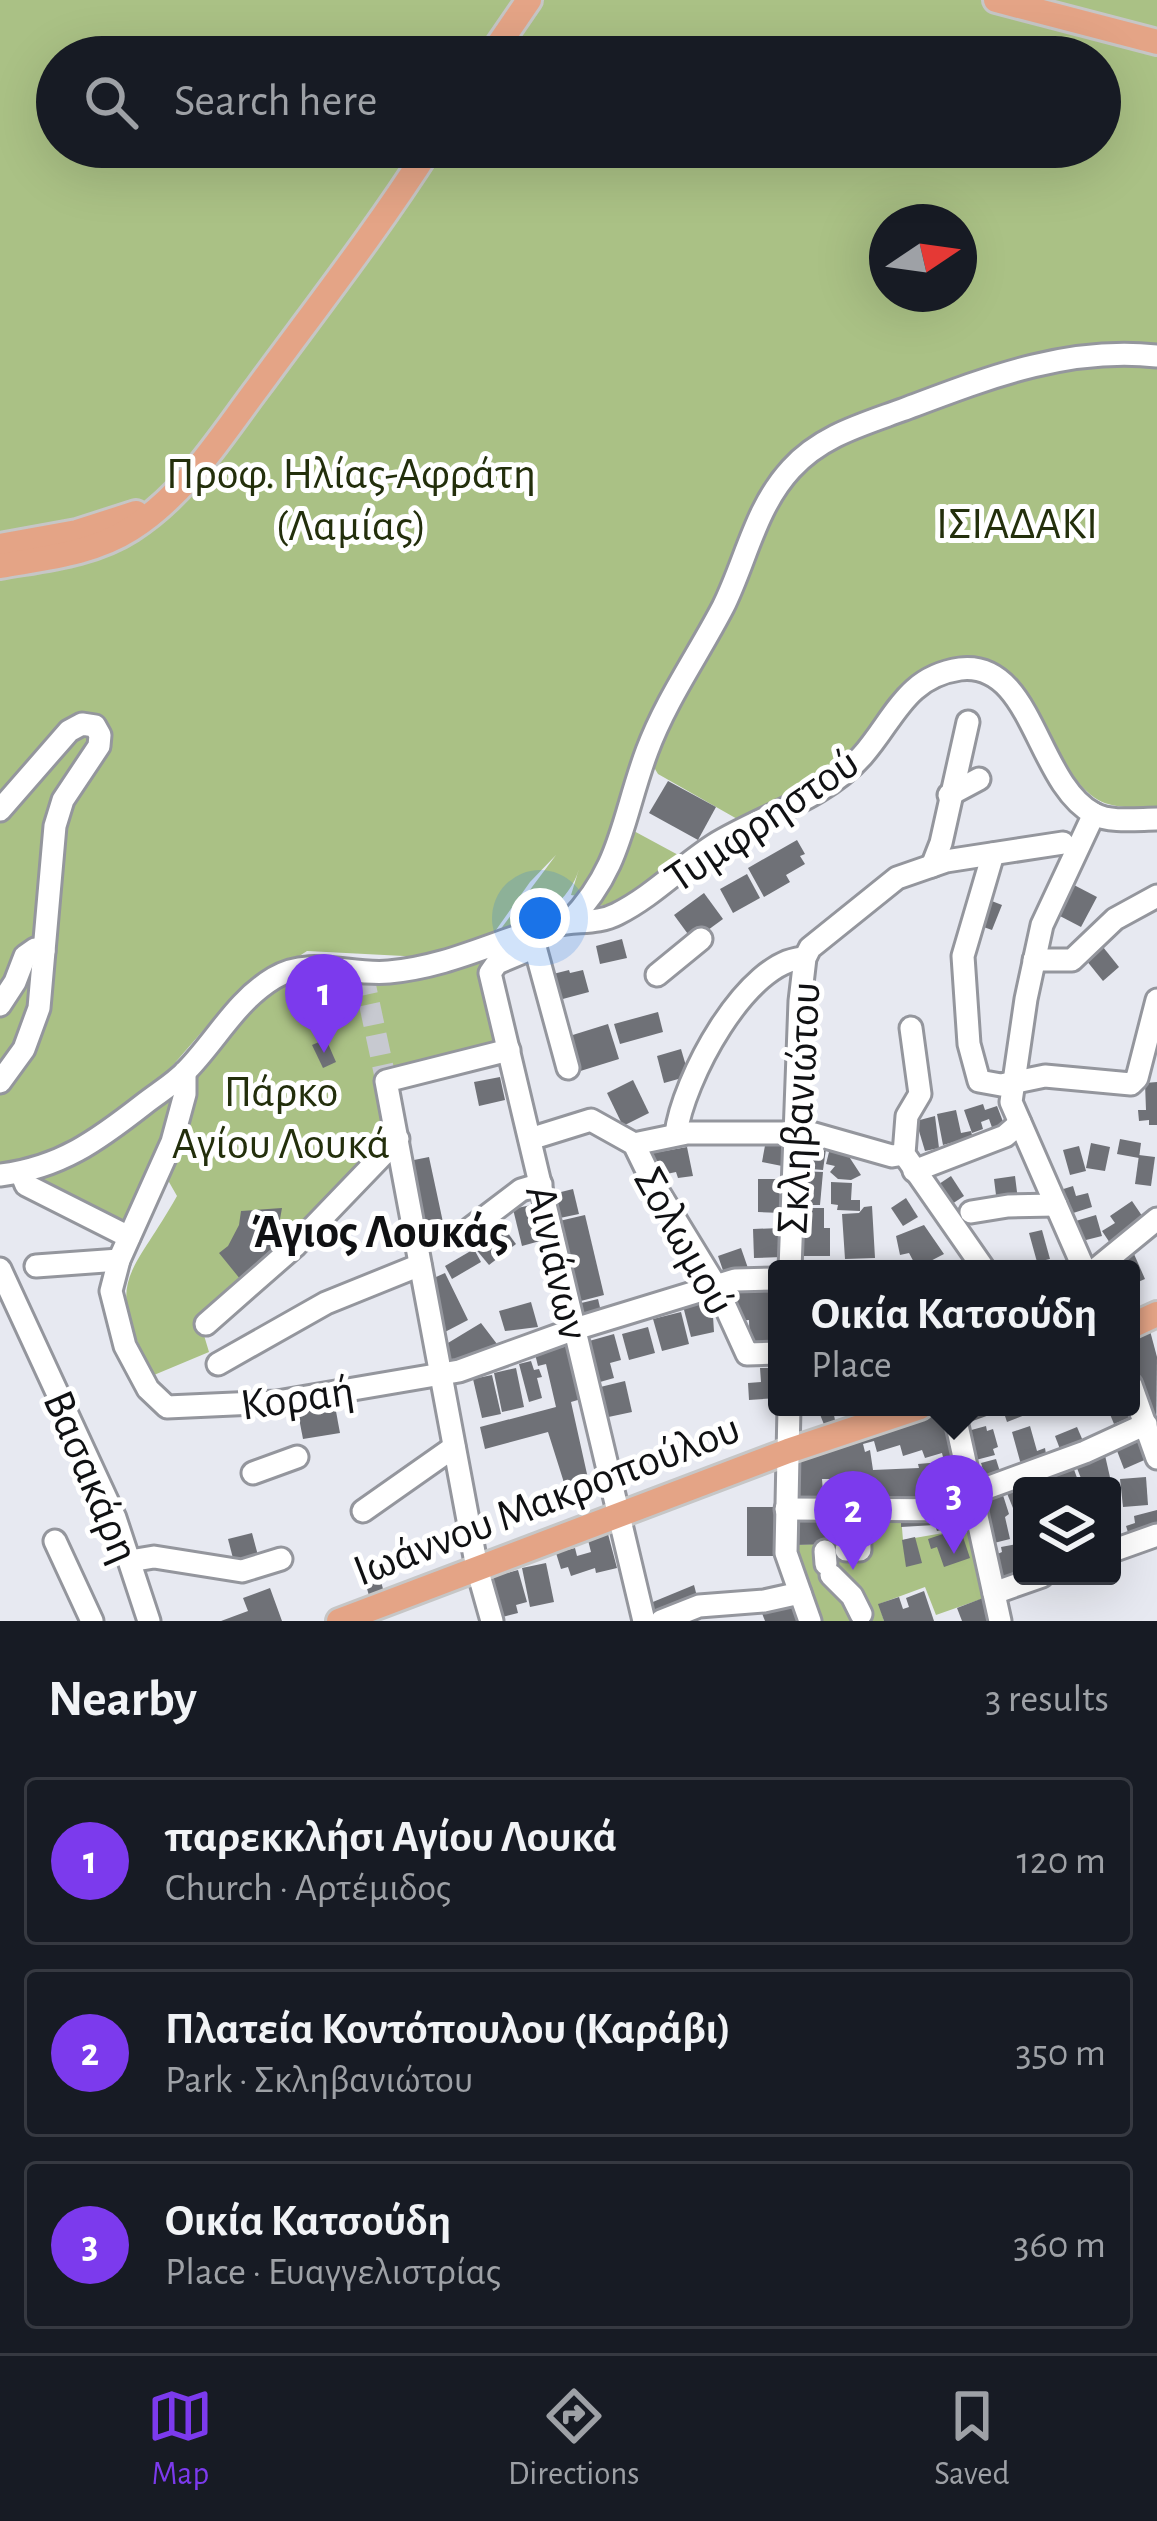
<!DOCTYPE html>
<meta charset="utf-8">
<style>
:root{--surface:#171b24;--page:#242831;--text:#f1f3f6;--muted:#9ea1a6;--line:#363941;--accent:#7c3aed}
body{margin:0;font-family:"Alegreya Sans",sans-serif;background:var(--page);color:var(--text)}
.controls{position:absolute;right:36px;bottom:36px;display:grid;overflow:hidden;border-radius:12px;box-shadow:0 12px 48px #0002}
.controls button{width:108px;height:108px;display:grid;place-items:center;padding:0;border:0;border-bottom:3px solid var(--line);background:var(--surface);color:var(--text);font:60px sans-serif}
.compass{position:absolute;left:869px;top:204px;width:108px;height:108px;border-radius:50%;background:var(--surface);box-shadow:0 12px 48px #0002;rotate:77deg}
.you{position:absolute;left:540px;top:918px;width:42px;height:42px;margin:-30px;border:9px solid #fff;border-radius:50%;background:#1a73e8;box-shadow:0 0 0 18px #1a73e833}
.badge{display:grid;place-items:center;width:78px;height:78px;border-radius:50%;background:var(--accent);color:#fff;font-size:39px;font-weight:700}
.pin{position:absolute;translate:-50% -99px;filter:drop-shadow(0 3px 6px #0008)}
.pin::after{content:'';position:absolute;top:63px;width:42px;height:36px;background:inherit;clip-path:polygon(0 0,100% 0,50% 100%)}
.popup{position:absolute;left:768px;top:1260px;width:372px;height:156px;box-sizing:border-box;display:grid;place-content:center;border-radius:12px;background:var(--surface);filter:drop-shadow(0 3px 9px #0005);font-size:39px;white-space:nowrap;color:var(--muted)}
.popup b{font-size:45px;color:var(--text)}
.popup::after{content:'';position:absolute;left:50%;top:100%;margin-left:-24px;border:24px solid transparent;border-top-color:var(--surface)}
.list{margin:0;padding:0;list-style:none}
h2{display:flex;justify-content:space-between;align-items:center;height:156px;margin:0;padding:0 48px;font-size:51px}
h2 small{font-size:39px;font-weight:400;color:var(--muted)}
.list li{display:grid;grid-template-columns:78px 1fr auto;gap:36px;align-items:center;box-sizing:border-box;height:168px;margin:0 24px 24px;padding:0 24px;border:3px solid var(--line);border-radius:12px}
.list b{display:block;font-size:45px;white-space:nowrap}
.list p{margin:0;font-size:39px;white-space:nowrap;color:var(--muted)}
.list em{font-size:39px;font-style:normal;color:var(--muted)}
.icon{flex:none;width:66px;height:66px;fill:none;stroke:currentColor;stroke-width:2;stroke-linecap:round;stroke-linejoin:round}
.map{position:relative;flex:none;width:1157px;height:1621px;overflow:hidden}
.search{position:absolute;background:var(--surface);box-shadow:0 12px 48px #0002;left:36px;right:36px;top:36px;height:132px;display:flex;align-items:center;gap:30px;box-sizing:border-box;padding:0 42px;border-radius:66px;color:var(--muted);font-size:45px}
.sheet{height:732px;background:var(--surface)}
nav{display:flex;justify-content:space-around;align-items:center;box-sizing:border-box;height:168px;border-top:3px solid var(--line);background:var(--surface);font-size:33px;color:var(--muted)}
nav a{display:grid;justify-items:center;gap:6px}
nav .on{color:var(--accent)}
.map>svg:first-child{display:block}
.green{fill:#aac185;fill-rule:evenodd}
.building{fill:#6f7177;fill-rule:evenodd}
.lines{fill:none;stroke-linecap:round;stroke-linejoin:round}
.minor-tunnel{stroke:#c7c9d0;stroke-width:21;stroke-dasharray:21 10;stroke-linecap:butt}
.minor-casing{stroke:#94969d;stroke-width:27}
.major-casing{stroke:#c6c6c6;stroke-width:30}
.minor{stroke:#fff;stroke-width:21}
.major{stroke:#e4a486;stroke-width:24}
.labels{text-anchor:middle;stroke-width:10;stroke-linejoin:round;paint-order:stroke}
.park-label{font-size:45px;fill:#232f0c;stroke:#fff}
.street-label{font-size:45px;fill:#101113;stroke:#fff}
.neighbourhood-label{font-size:48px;font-weight:bold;fill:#101113;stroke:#fff}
</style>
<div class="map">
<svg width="1157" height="1621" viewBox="0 0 1157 1621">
<rect width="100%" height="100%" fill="#e7e9f1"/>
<g class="green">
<path d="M0,0H1157V809C1137,806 1112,810 1095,798C1041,760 1044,655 965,658C900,661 884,722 841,758C812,784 773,801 739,820L658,774L652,764L656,755L631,763L608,851L583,897L571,895L579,869C569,904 531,927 497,934L556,855L530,882L496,930L474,945L423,957L307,951L226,1004L161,1079L175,1098L157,1156L123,1226L0,1165ZM57,57H1100V147H57ZM887,222H959V294H887Z"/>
<path d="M632,830L682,857C659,874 629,902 599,906Z"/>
<path d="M481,962L499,1044L378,1078L390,1134L340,1189L200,1322L209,1352L154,1375C103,1278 129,1281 177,1196L165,1175L192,1079L246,1006L283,981L317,974L370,980L444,973Z"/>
<polygon points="901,1516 903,1540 949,1532 952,1537 975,1530 990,1596 936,1615 925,1587 879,1604 884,1621 818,1621 800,1573 795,1545 834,1543 833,1517"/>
</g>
<g class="building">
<polygon points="668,781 716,807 698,840 649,813"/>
<polygon points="797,840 805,854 800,856 805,864 786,875 790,882 764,897 748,868"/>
<polygon points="747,874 760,898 733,913 720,889"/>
<polygon points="1074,885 1097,897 1081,927 1058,915"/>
<polygon points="704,893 723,919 693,941 674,915"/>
<polygon points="984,898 1002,905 992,930 975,924"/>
<polygon points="622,939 627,958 600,964 596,946"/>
<polygon points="1103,947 1119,967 1103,981 1086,960"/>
<polygon points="569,970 570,973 583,970 589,992 559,1000 553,974"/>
<polygon points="658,1012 663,1032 620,1044 614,1024"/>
<polygon points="608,1024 619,1059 574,1073 563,1038"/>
<polygon points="326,1039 336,1062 323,1068 312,1045"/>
<polygon points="681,1049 689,1076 664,1083 657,1056"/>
<polygon points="500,1077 505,1100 479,1106 474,1082"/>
<polygon points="633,1080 649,1113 623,1126 607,1093"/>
<polygon points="1157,1082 1157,1125 1149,1125 1149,1120 1139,1121 1138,1110 1146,1110 1145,1083"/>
<polygon points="983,1104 985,1110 997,1106 1007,1132 995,1136 989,1119 981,1122 983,1129 972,1133 964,1110"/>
<polygon points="956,1110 961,1133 971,1131 974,1143 956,1149 954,1142 943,1145 937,1114"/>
<polygon points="935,1116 939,1148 925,1151 916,1121"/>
<polygon points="1120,1139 1141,1143 1139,1158 1117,1154"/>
<polygon points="766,1140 786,1144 782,1166 762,1162"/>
<polygon points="1091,1143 1110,1147 1105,1171 1086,1168"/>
<polygon points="802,1146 826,1149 823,1170 799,1168"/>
<polygon points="1079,1146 1086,1171 1070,1175 1063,1150"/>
<polygon points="687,1147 693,1176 678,1178 676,1172 652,1177 648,1154"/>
<polygon points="829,1152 846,1152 861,1175 851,1180 838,1179 830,1172 835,1166 826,1164"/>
<polygon points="1139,1155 1155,1157 1151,1186 1135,1184"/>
<polygon points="429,1157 447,1241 437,1243 435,1234 420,1238 404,1162"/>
<polygon points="797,1171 823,1172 820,1205 797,1205"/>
<polygon points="951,1176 964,1196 946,1208 933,1188"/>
<polygon points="1015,1176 1018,1200 997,1203 994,1179"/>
<polygon points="758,1179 782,1179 782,1213 758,1212"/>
<polygon points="831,1182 852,1183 851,1200 860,1200 860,1211 837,1210 838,1205 831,1204"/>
<polygon points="1073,1186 1076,1196 1088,1193 1092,1207 1070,1214 1067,1204 1061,1205 1057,1191"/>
<polygon points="573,1189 579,1214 555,1219 549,1195"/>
<polygon points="906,1198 918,1217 903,1226 891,1208"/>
<polygon points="1132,1201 1149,1226 1114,1249 1102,1231 1115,1223 1110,1216"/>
<polygon points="531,1205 540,1241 522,1246 513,1209"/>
<polygon points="872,1206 875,1258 845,1259 842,1214 859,1213 864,1207"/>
<polygon points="282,1208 274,1252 245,1285 219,1253 228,1246 239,1225 241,1211"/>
<polygon points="798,1208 824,1208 824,1228 830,1228 830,1256 798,1256"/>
<polygon points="585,1215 604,1295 573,1303 555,1222"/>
<polygon points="1096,1215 1102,1236 1074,1243 1069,1223"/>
<polygon points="502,1225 516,1244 489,1265 474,1247"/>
<polygon points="924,1225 944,1254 917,1268 909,1253 900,1255 896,1236"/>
<polygon points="780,1228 782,1257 754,1258 753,1229"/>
<polygon points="1042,1230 1050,1259 1037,1262 1029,1233"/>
<polygon points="741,1248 749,1271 726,1279 718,1256"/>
<polygon points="474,1249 481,1262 452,1279 445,1266"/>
<polygon points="1134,1254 1145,1279 1131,1285 1131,1269 1123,1269 1119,1260"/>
<polygon points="445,1273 468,1320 443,1333 433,1315 442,1311 427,1281"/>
<polygon points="777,1287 777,1347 750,1348 749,1320 733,1321 732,1289"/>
<polygon points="598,1299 603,1320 582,1325 577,1304"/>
<polygon points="712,1299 714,1332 691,1337 683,1306"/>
<polygon points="531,1302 538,1327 505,1331 499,1311"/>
<polygon points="681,1312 689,1344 662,1351 653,1319"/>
<polygon points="481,1323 497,1344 472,1367 464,1356 450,1365 438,1349"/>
<polygon points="648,1327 655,1353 629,1360 622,1334"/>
<polygon points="1149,1327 1157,1357 1156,1441 1131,1367 1131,1332"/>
<polygon points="614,1334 621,1360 610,1363 614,1378 593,1384 582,1343"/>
<polygon points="568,1346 581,1399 571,1402 589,1483 566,1489 548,1432 485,1449 480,1427 556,1407 546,1364 538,1366 535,1354"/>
<polygon points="531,1361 534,1370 539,1369 542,1377 537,1378 542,1398 529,1402 519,1364"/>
<polygon points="516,1368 524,1407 502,1412 494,1373"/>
<polygon points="760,1368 777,1368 777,1398 749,1400 748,1383 761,1382"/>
<polygon points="492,1375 501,1414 482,1418 473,1379"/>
<polygon points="625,1381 632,1412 599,1419 592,1389"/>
<polygon points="335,1406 340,1433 303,1439 298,1413"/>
<polygon points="817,1407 832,1407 836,1424 825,1427"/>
<path d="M927,1407H949L971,1501L874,1500V1493L846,1494L845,1479H822L824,1505L794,1506L796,1452ZM874,1441L877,1452L900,1445L903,1456L922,1450L925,1458L942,1453L948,1477L942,1476L941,1462L918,1464L919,1468L873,1470L870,1450L865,1452L863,1444Z"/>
<polygon points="965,1407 1045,1407 1007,1422 1003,1410 970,1422"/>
<polygon points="1107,1407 1131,1407 1136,1415 1114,1424"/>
<polygon points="986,1426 987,1431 993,1429 998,1447 993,1449 995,1455 972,1461 964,1432"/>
<polygon points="1030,1426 1037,1451 1045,1448 1046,1454 1040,1456 1043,1466 1023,1472 1012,1432"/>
<polygon points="1077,1427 1086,1448 1063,1457 1055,1436"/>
<polygon points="1139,1433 1149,1458 1124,1469 1114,1443"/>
<polygon points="1104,1451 1112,1486 1084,1486 1075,1463"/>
<polygon points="996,1459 1002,1478 987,1483 981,1463"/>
<polygon points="1072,1464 1080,1486 1022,1486 1022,1530 1006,1491"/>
<polygon points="1146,1477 1148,1505 1123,1507 1120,1479"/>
<polygon points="1002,1492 1009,1514 1005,1517 1010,1539 990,1544 980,1499"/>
<rect x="747" y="1507" width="27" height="49"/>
<polygon points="1157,1510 1157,1532 1131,1542 1126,1526 1135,1523 1134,1516"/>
<polygon points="901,1512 974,1513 975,1522 937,1531 935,1525 901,1527"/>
<polygon points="833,1519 834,1544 795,1545 794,1521"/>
<polygon points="949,1532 951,1538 962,1534 970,1558 944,1567 937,1547 931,1549 928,1539"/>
<polygon points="252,1533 260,1563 236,1570 228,1539"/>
<polygon points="608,1534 617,1568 596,1573 595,1568 571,1576 568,1567 561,1569 556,1553 575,1548 577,1556 591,1552 588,1540"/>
<polygon points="915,1537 922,1563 906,1567 902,1540"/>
<polygon points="1017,1544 1021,1577 996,1580 993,1556 1002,1552 1001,1547"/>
<polygon points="376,1563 386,1600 371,1603 361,1567"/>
<polygon points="546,1563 554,1602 530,1607 522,1568"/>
<polygon points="518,1570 527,1602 516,1605 518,1613 495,1619 484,1579"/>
<polygon points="694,1585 699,1604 652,1621 648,1604"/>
<polygon points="270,1588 282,1621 221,1621 248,1611 243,1598"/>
<polygon points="924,1591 934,1621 884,1621 878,1604 899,1597 903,1609 909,1607 906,1598"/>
<polygon points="794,1597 803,1621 765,1621 760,1608"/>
<polygon points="983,1598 991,1621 962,1621 957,1608"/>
</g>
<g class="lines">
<polyline class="minor-tunnel" points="363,974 386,1081"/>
<defs>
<g id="minor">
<polyline points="949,795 979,779"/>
<polyline points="0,810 69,731 82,724 95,726 100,735 99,746 63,800 55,826 39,1008 24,1049 0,1082"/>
<polyline points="993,854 963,956 969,1044 979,1081 1001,1085 1045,1076 1131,1084 1137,1078 1157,1000"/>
<polyline points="932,866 941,843 968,722"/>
<path d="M569,922C622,868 622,818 647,751C666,700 698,655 723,607C746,561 755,508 791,469C821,436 861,425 902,410C985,379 1066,346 1157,356"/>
<polyline points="539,930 535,947 497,963 490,973 644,1621"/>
<polyline points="535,947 568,1068"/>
<polyline points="1034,960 1072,960 1115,919 1157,896"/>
<polyline points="657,975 701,939"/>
<polyline points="0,1005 15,982 25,956 35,949 44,951"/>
<polyline points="911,1028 920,1094 907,1116 904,1154 984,1269"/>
<polyline points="185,1072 185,1094 172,1142 119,1260 111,1291 125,1346 148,1389 167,1407 277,1402 459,1371 575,1329 735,1280 777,1279"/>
<path d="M676,1134C682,1082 746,959 805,958"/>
<polyline points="530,1139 591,1120 634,1144 653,1183 716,1286 747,1354 777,1353"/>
<polyline points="634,1144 687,1133 811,1133 892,1156 904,1154"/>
<polyline points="914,1171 1005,1136 1020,1123"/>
<polyline points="21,1173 26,1185 129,1237"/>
<path d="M0,1175C60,1168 98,1140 144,1104C158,1093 175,1083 187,1070C217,1039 236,1001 274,978C310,956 350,976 389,972C452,966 496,940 555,925C576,920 598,924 617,914C653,896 680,867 714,845C761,816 824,799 862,756C894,720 905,677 960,669C1033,660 1036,783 1094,814C1110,823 1139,819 1157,819"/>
<polyline points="971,1212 1008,1206 1056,1205"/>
<polyline points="471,1228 521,1190 541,1184"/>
<polyline points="36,1266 119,1260"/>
<polyline points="0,1269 115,1518 149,1621"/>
<polyline points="790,1269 800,1001 805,958 810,948 897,878 946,861 1063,843"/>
<polyline points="1084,1269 1011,1102 1026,999 1042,925 1094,814"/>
<polyline points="1096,1269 1157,1219"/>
<polyline points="206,1324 296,1245 398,1139"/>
<polyline points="218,1364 326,1303 420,1265"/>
<polyline points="1131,1385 1157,1458"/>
<polyline points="789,1407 786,1553 810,1621"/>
<polyline points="953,1407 1000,1621"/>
<polyline points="253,1473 297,1457"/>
<polyline points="973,1493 1085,1452 1146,1424"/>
<polyline points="786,1509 976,1510"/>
<polyline points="363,1511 454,1447"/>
<polyline points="55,1541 92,1621"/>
<polyline points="846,1550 860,1550 859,1508"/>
<polyline points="825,1551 826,1564"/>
<polyline points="1112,1551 1157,1535"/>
<polyline points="130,1561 154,1557 242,1571 281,1559"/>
<polyline points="831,1575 852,1596 861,1614"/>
<polyline points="994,1593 1042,1576"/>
<polyline points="492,1621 477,1568 386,1081 509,1050"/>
<polyline points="661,1621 699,1606 764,1601 800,1593"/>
</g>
<g id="major">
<polyline points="996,0 1157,42"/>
<polyline points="490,57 529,0"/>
<polyline points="0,546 77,532 136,513"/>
<path d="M0,566C45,558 92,554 131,529C186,494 221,436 259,386C317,307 377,230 430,147"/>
<polyline points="1131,1326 1157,1314"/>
<polyline points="339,1621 788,1451 920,1407"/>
</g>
</defs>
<use href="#minor" class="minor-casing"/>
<use href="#major" class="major-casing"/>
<use href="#minor" class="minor"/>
<use href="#major" class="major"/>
</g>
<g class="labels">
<g class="park-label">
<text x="351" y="488">Προφ. Ηλίας-Αφράτη<tspan x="351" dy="52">(Λαμίας)</tspan></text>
<text x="1017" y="538">ΙΣΙΑΔΑΚΙ</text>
<text x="281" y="1106">Πάρκο<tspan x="281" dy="52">Αγίου Λουκά</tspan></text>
</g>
<g class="street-label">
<text transform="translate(761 819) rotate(-34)" y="16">Τυμφρηστού</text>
<text transform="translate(797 1108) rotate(-87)" y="16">Σκληβανιώτου</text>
<text transform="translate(686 1240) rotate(61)" y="16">Σολωμού</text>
<text transform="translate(559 1262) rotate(77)" y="16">Αινιάνων</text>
<text transform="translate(297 1396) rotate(-8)" y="16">Κοραή</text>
<text transform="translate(93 1476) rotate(67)" y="16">Βασακάρη</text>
<text transform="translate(546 1498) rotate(-21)" y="16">Ιωάννου Μακροπούλου</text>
</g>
<g class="neighbourhood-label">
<text x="380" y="1247">Άγιος Λουκάς</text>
</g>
</g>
</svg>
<div class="controls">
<button><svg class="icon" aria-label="layers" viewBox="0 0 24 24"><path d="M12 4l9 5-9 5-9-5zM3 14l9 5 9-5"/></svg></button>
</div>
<svg class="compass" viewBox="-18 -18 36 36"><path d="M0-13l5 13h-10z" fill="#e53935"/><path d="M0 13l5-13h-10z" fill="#9ea1a6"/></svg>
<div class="you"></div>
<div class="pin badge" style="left:324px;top:1053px">1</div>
<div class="pin badge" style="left:853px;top:1570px">2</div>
<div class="pin badge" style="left:954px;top:1554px">3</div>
<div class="popup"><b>Οικία Κατσούδη</b>Place</div>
<div class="search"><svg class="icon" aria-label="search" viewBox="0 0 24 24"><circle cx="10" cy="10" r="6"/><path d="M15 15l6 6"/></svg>Search here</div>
</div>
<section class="sheet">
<h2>Nearby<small>3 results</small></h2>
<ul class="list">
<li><span class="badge">1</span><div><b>παρεκκλήσι Αγίου Λουκά</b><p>Church · Αρτέμιδος</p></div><em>120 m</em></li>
<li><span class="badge">2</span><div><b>Πλατεία Κοντόπουλου (Καράβι)</b><p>Park · Σκληβανιώτου</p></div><em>350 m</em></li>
<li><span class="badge">3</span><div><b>Οικία Κατσούδη</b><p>Place · Ευαγγελιστρίας</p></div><em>360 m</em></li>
</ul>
</section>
<nav>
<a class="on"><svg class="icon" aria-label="map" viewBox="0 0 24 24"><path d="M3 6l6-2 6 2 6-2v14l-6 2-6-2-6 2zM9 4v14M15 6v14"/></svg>Map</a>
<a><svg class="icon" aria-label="directions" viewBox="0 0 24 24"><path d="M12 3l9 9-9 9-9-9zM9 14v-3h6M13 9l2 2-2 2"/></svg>Directions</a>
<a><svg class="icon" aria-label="saved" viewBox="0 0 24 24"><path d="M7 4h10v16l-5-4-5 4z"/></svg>Saved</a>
</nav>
